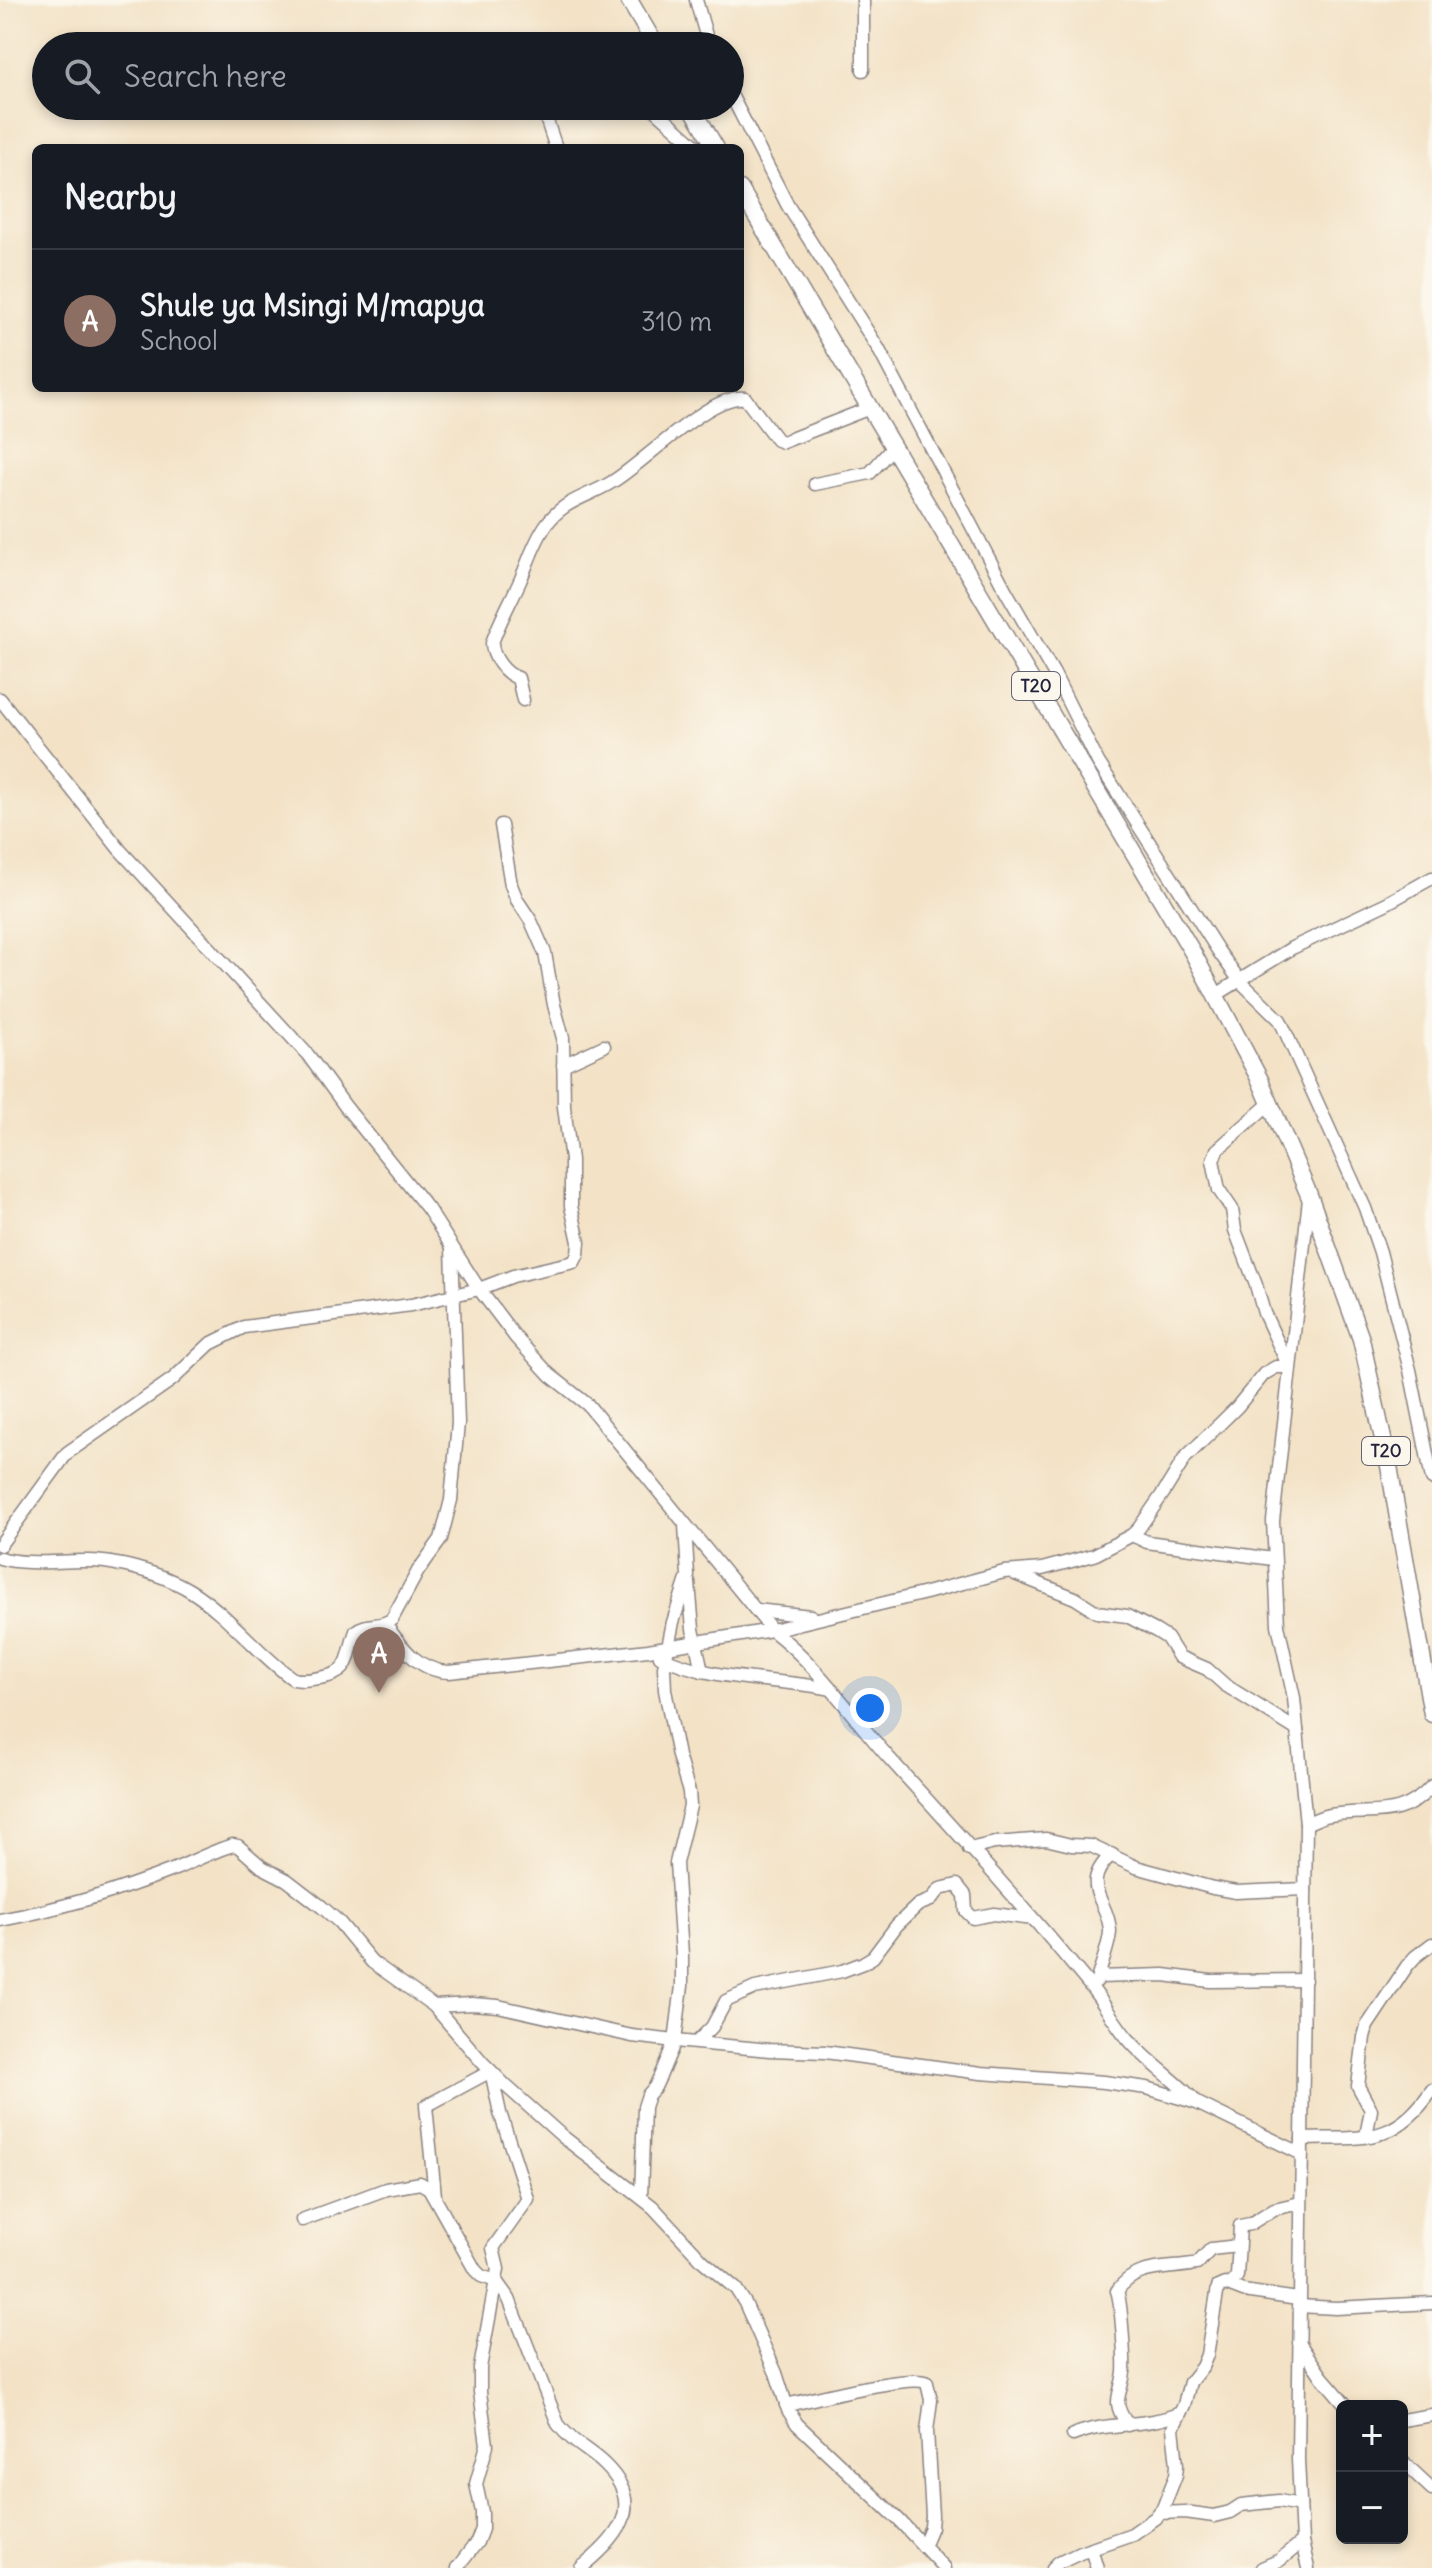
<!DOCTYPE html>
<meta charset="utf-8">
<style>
:root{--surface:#171b24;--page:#242831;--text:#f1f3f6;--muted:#9ea1a6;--line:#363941;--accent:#0b8043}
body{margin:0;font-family:Delius,sans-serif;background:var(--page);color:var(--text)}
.controls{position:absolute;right:24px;bottom:24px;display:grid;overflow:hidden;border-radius:12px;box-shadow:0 4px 12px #0003}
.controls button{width:72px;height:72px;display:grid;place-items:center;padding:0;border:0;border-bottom:2px solid var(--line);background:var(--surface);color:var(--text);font:40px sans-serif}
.you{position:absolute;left:870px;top:1708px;width:28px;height:28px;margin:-20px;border:6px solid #fff;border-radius:50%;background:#1a73e8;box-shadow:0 0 0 12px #1a73e833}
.badge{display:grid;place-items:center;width:52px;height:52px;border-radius:50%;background:var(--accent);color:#fff;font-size:26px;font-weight:700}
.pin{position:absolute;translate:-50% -66px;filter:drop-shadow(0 2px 4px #0008)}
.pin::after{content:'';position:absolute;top:42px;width:28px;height:24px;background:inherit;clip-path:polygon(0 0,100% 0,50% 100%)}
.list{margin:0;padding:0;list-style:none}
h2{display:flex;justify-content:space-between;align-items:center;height:104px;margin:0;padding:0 32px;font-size:34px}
h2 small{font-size:26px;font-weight:400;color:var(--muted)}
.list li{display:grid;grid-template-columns:52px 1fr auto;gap:24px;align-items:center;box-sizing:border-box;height:144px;padding:0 32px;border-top:2px solid var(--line)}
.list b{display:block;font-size:30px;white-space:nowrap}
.list p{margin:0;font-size:26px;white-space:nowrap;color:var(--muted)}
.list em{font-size:26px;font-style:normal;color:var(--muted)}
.icon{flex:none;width:44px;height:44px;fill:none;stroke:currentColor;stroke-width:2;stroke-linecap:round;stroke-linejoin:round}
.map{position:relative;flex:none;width:1432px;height:2568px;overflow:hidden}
.search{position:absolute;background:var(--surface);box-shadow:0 4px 12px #0003;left:32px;top:32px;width:712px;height:88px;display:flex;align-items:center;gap:20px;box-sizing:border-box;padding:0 28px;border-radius:44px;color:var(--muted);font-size:30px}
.panel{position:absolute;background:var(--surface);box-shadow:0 4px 12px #0003;left:32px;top:144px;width:712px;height:248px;border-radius:12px}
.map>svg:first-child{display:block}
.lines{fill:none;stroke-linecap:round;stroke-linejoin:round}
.minor-casing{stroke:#8a8280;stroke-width:15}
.major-casing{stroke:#8a8280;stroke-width:19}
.minor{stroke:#fff;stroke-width:12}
.major{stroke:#fff;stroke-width:16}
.labels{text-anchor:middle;stroke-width:8;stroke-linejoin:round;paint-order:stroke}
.shield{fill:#fbf7ec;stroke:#636270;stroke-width:2}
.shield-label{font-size:18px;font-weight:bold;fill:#22223b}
</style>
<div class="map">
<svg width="1432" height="2568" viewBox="0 0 1432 2568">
<rect width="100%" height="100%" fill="#fbf7ec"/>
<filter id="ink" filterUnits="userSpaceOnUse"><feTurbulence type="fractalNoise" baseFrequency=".0125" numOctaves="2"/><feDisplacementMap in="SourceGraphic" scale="16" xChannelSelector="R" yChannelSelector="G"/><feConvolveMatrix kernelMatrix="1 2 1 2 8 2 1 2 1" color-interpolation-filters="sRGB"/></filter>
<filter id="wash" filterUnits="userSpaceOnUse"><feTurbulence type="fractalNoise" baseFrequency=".006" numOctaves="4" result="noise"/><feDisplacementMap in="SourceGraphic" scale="32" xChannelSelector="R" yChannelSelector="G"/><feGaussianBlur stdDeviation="1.8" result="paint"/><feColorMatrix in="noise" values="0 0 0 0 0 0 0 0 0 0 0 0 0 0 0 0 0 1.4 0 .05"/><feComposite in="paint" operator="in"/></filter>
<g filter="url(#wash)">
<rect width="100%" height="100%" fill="#f3e2c6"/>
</g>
<g filter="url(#ink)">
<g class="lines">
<defs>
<g id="minor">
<polyline points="696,0 709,46"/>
<polyline points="863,70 863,0"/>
<polyline points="730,93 788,206 878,348 1006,591 1054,674 1098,762 1219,952 1240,981 1280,1020 1365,1208 1380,1252 1410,1370 1432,1479"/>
<polyline points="542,106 556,148"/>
<polyline points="651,106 698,148"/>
<polyline points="815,484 870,473 893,447"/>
<path d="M0,699L120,850L308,1055L345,1106L428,1209L479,1289L516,1338L550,1375L588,1405L772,1630C819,1666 851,1716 890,1759C958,1834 1027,1909 1091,1987C1105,2004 1115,2025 1130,2041C1150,2064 1176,2080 1197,2103"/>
<path d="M523,700L518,678C505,674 492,657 492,643C499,622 511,601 520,581C528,563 534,542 546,525C563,500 588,497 612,482C643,464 710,393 745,398L777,440L783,442L870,408"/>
<polyline points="1216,995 1292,948 1387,903 1432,878"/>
<polyline points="563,1065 604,1046"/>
<polyline points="1132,1535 1147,1542 1273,1559"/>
<polyline points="0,1545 67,1453 173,1379 210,1344 244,1327 411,1305 479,1289 513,1276 574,1262 578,1254 579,1242 571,1206 571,1160 564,1107 563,1038 554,1005 545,953 531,921 517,900 511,885 501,825"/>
<path d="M0,1558C35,1568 78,1556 116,1564C140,1568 170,1578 191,1591C229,1615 257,1653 293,1679C302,1681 310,1680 319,1678C353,1673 346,1658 356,1631C367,1622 382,1628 392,1619L418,1571L441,1539L451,1500L458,1423L452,1248"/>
<polyline points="1015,1574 1075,1598 1097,1612 1127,1616 1156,1631 1167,1638 1179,1657 1207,1669 1225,1685 1297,1730"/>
<polyline points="689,1583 693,1629 702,1671"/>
<polyline points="756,1610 811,1616"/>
<path d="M385,1624C402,1647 418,1671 449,1672L648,1650L772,1630L926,1593L1004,1572L1042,1569L1094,1555L1132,1535L1139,1528L1164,1492L1185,1458L1237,1407L1264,1374L1276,1367H1289L1264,1313L1256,1285L1235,1230L1232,1209L1219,1190L1213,1160L1217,1150L1270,1103"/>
<path d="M660,1656C714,1682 774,1678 832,1689"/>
<path d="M1306,1824C1314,1820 1322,1816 1330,1815C1372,1808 1400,1822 1432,1786"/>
<polyline points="969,1849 995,1843 1046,1839 1071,1845 1091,1846 1136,1867 1213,1888 1236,1892 1305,1889"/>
<path d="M0,1920C60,1909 119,1891 175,1869C194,1861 213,1851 233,1845L238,1846L262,1867L287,1880L322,1907L339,1922L372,1962L434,2006L482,2062L506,2086L562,2136L653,2207L703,2261L736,2289L745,2303L776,2373L788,2410L797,2424L898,2519L944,2568"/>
<polyline points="1098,1977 1164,1975 1210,1981 1305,1980"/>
<path d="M1097,1981C1100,1967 1110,1944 1110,1931C1109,1899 1077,1887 1112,1854"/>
<polyline points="434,2006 472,2004 498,2006 632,2036 675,2041 770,2050 825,2052 981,2073 1104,2082 1147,2088 1197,2103 1302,2154"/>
<polyline points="697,2042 712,2027 726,2001 755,1988 842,1971 863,1963 873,1957 897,1925 918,1905 931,1900 940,1889 957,1885 965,1895 966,1911 973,1918 994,1914 1033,1919"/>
<polyline points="1366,2136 1371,2110 1358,2086 1364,2037 1367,2026 1407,1966 1415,1957 1432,1944"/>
<path d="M1302,2139C1363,2137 1394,2146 1432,2090"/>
<polyline points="435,2196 426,2106 491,2071 500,2113 528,2199 493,2248 498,2269 480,2368 480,2392 487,2445 476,2484 482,2512 482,2529 477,2542 457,2568"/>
<polyline points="641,2197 644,2107 648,2095 655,2087 661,2074 675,2041 682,1986 682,1955 676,1863 690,1806 689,1792 678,1756 665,1690 664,1667 673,1622 688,1576 685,1525"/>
<path d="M302,2220L386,2189L420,2183L429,2188L475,2270L481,2276L496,2281L509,2299L558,2424C574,2445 589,2449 605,2465C647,2506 617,2539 581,2568"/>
<polyline points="1230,2285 1237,2276 1240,2226 1250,2224 1274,2209 1300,2203"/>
<polyline points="1298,2306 1336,2308 1432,2303"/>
<polyline points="1299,2343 1322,2377 1347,2406"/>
<path d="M786,2405C811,2400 912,2373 927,2383L931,2400L927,2431L932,2516L931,2527L923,2546"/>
<polyline points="1402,2420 1432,2415"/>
<path d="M1128,2425C1110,2400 1121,2397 1124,2372C1125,2360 1121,2300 1117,2291C1136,2263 1169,2270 1197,2264L1211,2249L1238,2246"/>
<path d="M1073,2435C1107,2421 1146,2428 1180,2413"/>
<polyline points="1402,2461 1432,2489"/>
<polyline points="1159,2513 1185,2512 1214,2516 1230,2512 1241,2505 1279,2501 1300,2505"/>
<polyline points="1091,2548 1097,2568"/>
<polyline points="1053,2568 1059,2562 1080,2552 1132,2534 1155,2518 1163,2508 1176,2475 1177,2465 1173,2428 1184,2405 1190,2382 1202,2367 1207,2355 1218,2287 1225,2284 1243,2291 1298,2299"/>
<polyline points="1262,2568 1280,2560 1302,2542"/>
<polyline points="1308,2568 1302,2542 1298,2459 1306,1824 1294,1698 1278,1625 1273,1521 1309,1199"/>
</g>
<g id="major">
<polyline points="629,0 656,46"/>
<polyline points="691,106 716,148"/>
<polyline points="740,189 1193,953 1260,1080 1309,1195 1361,1339 1389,1466 1432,1714"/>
</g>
</defs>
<use href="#minor" class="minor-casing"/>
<use href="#major" class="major-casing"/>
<use href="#minor" class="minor"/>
<use href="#major" class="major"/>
</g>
</g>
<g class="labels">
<g class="shield">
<rect x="1012" y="672" width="48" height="28" rx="6"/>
<rect x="1362" y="1437" width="48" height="28" rx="6"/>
</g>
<g class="shield-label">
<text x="1036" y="692">T20</text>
<text x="1386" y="1457">T20</text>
</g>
</g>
</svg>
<div class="controls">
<button>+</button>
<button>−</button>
</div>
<div class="you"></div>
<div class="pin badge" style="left:379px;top:1693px;background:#8d6e63">A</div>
<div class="search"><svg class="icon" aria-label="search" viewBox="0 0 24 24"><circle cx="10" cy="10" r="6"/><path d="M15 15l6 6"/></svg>Search here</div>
<section class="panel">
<h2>Nearby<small></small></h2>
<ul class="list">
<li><span class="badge" style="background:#8d6e63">A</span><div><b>Shule ya Msingi M/mapya</b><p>School</p></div><em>310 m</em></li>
</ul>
</section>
</div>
